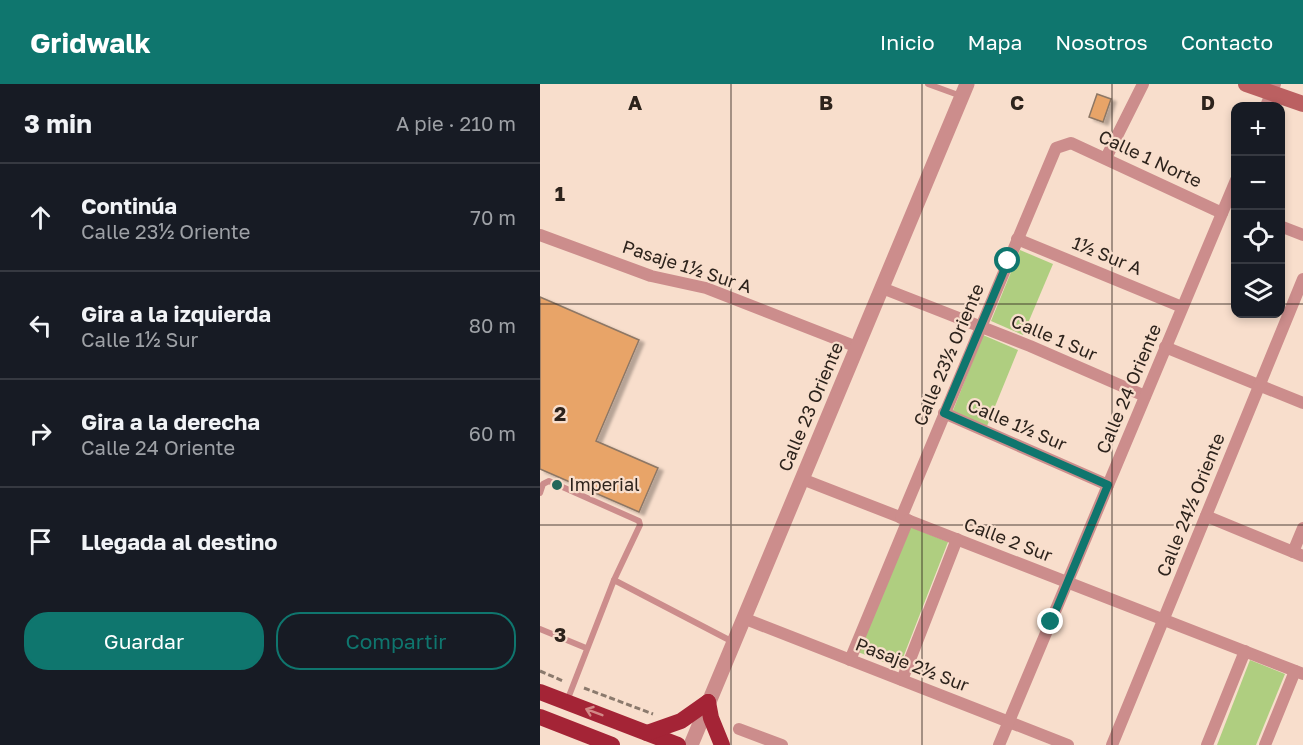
<!DOCTYPE html>
<html lang="es">
<meta charset="utf-8">
<style>
:root{--surface:#171b24;--page:#20242c;--text:#f1f3f6;--muted:#9ea1a6;--line:#363941;--accent:#0f766e}
body{margin:0;font-family:"Golos Text",sans-serif;background:var(--page);color:var(--text)}
.controls{position:absolute;right:18px;top:18px;display:grid;overflow:hidden;border-radius:12px;box-shadow:0 3px 9px #0003}
.controls button{width:54px;height:54px;display:grid;place-items:center;padding:0;border:0;border-bottom:2px solid var(--line);background:var(--surface);color:var(--text);font:30px sans-serif}
.stop{position:absolute;width:18px;height:18px;margin:-14px;border:4px solid #0f766e;border-radius:50%;background:#fff}
.stop.end{background:#0f766e;border-color:#fff;box-shadow:0 2px 6px #0008}
.list{margin:0;padding:0;list-style:none}
h2{display:flex;justify-content:space-between;align-items:center;height:78px;margin:0;padding:0 24px;font-size:26px}
h2 small{font-size:20px;font-weight:400;color:var(--muted)}
.list li{display:grid;grid-template-columns:39px 1fr auto;gap:18px;align-items:center;box-sizing:border-box;height:108px;padding:0 24px;border-top:2px solid var(--line)}
.list b{display:block;font-size:22px;white-space:nowrap}
.list p{margin:0;font-size:20px;white-space:nowrap;color:var(--muted)}
.list em{font-size:20px;font-style:normal;color:var(--muted)}
.actions{display:flex;gap:12px;padding:18px 24px}
.actions a{flex:1;padding:14px 0;border:2px solid var(--accent);border-radius:24px;text-align:center;font-size:21px;color:var(--accent)}
.actions .main{background:var(--accent);color:#fff}
.icon{flex:none;width:33px;height:33px;fill:none;stroke:currentColor;stroke-width:2;stroke-linecap:round;stroke-linejoin:round}
.map{position:relative;flex:none;width:763px;height:661px;overflow:hidden}
header{display:flex;align-items:center;gap:36px;box-sizing:border-box;height:84px;padding:0 30px;background:var(--accent);color:#fff}
header strong{font-size:28px}
nav{display:flex;gap:33px;margin-inline-start:auto;font-size:21px}
main{display:flex}
aside{flex:1;background:var(--surface)}
.map>svg:first-child{display:block}
.green{fill:#afce80}
.building{fill:#e8a468;stroke:#8d7765;stroke-width:1.5;filter:url(#shadow)}
.lines{fill:none;stroke-linecap:round;stroke-linejoin:round}
.path{stroke:#8b7a6d;stroke-width:3;stroke-dasharray:6 3;stroke-linecap:butt}
.service{stroke:#cc8d8c;stroke-width:6}
.minor{stroke:#cc8d8c;stroke-width:12}
.tertiary{stroke:#cc8d8c;stroke-width:15}
.secondary{stroke:#bb6061;stroke-width:16}
.trunk{stroke:#a42436;stroke-width:16}
.oneway{stroke:#d28a88}
.route{stroke:#0f766e;stroke-width:8}
.grid{fill:none;stroke:#2d231c;stroke-width:1.5;stroke-opacity:0.55}
.poi-dot{fill:#21675a;stroke:#f8decc;stroke-width:2}
.labels{text-anchor:middle;stroke-width:4.5;stroke-linejoin:round;paint-order:stroke}
.street-label{font-size:18px;fill:#2d231c;stroke:#f8decc}
.poi-label{font-size:18px;fill:#2d231c;stroke:#f8decc;text-anchor:start}
.grid-label{font-size:20px;text-anchor:middle;font-weight:bold;fill:#2d231c;stroke:#f8decc;stroke-width:4.5;stroke-linejoin:round;paint-order:stroke}
</style>
<header>
<strong>Gridwalk</strong>
<nav><a>Inicio</a><a>Mapa</a><a>Nosotros</a><a>Contacto</a></nav>
</header>
<main>
<aside>
<h2>3 min<small>A pie · 210 m</small></h2>
<ul class="list">
<li><svg class="icon" aria-label="ahead" viewBox="0 0 24 24"><path d="M12 20V5M6 11l6-6 6 6"/></svg><div><b>Continúa</b><p>Calle 23½ Oriente</p></div><em>70 m</em></li>
<li><svg class="icon" aria-label="left" viewBox="0 0 24 24"><path d="M17 20v-9H6M10 6l-5 5 5 5"/></svg><div><b>Gira a la izquierda</b><p>Calle 1½ Sur</p></div><em>80 m</em></li>
<li><svg class="icon" aria-label="right" viewBox="0 0 24 24"><path d="M7 20v-9h11M14 6l5 5-5 5"/></svg><div><b>Gira a la derecha</b><p>Calle 24 Oriente</p></div><em>60 m</em></li>
<li><svg class="icon" aria-label="arrive" viewBox="0 0 24 24"><path d="M6 21V4h12l-3 4 3 4H6"/></svg><div><b>Llegada al destino</b></div></li>
</ul>
<div class="actions"><a class="main">Guardar</a><a>Compartir</a></div>
</aside>
<div class="map">
<svg width="763" height="661" viewBox="0 0 763 661">
<defs>
<filter id="shadow"><feDropShadow dx="5" dy="3" stdDeviation="1.5" flood-color="#0004"/></filter>
</defs>
<rect width="100%" height="100%" fill="#f8decc"/>
<g class="green">
<polygon points="480,166 513,180 483,251 451,237"/>
<polygon points="443,251 478,266 447,342 412,329"/>
<polygon points="371,443 408,458 359,584 318,568"/>
<polygon points="710,576 745,590 716,661 677,661"/>
</g>
<g class="building">
<polygon points="557,10 571,15 563,38 549,33"/>
<polygon points="0,213 99,256 56,357 118,384 99,428 0,385"/>
</g>
<g class="lines">
<g class="path">
<polyline points="0,587 23,597"/>
<polyline points="44,604 113,630"/>
</g>
<g class="service">
<polyline points="388,0 421,12"/>
<polyline points="0,409 3,400 9,397 99,437 100,441 74,496"/>
<polyline points="0,545 46,564"/>
<polyline points="27,617 74,496 193,558"/>
</g>
<g class="minor">
<polyline points="726,22 735,0"/>
<polyline points="566,74 603,0"/>
<polyline points="740,142 763,151"/>
<polyline points="0,151 111,192 166,204 317,263"/>
<polyline points="477,155 642,223"/>
<polyline points="342,204 490,262 605,312"/>
<polyline points="625,263 763,319"/>
<polyline points="404,329 568,401"/>
<polyline points="262,395 763,590"/>
<polyline points="666,432 763,472"/>
<polyline points="361,434 516,64 531,59 682,129"/>
<polyline points="753,468 763,444"/>
<polyline points="203,534 528,661"/>
<polyline points="310,576 368,436"/>
<polyline points="362,596 417,455"/>
<polyline points="199,645 242,661"/>
<polyline points="459,661 696,96"/>
<polyline points="572,661 763,195"/>
<polyline points="667,661 705,567"/>
<polyline points="725,661 755,587"/>
</g>
<polyline class="tertiary" points="151,661 427,0"/>
<polyline class="secondary" points="706,0 763,20"/>
<g class="trunk">
<polyline points="0,608 138,661"/>
<polyline points="168,618 171,634 182,661"/>
<polyline points="0,633 72,661"/>
<polyline points="107,649 141,637 168,618"/>
</g>
</g>
<defs><path id="oneway-shaft" d="M-6 0H5M1.5-3L5.5 0L1.5 3" fill="none" stroke-width="1.6" stroke-linecap="round" stroke-linejoin="round" transform="scale(1.5)"/></defs>
<use class="oneway" href="#oneway-shaft" transform="translate(54 628) rotate(-159)"/>
<g class="lines">
<polyline class="route" points="468,177 404,329 568,401 511,538"/>
</g>
<path class="grid" d="M191,0V661M382,0V661M572,0V661M0,220H696M740,220H763M0,441H763"/>
<circle class="poi-dot" cx="17" cy="401" r="6"/>
<g class="labels">
<g class="street-label">
<text transform="translate(610 75) rotate(25)" y="6">Calle 1 Norte</text>
<text transform="translate(567 172) rotate(22)" y="6">1½ Sur A</text>
<text transform="translate(147 183) rotate(18)" y="6">Pasaje 1½ Sur A</text>
<text transform="translate(514 254) rotate(23)" y="6">Calle 1 Sur</text>
<text transform="translate(409 271) rotate(-67)" y="6">Calle 23½ Oriente</text>
<text transform="translate(589 305) rotate(-67)" y="6">Calle 24 Oriente</text>
<text transform="translate(271 323) rotate(-67)" y="6">Calle 23 Oriente</text>
<text transform="translate(477 341) rotate(23)" y="6">Calle 1½ Sur</text>
<text transform="translate(651 421) rotate(-68)" y="6">Calle 24½ Oriente</text>
<text transform="translate(468 456) rotate(21)" y="6">Calle 2 Sur</text>
<text transform="translate(372 581) rotate(21)" y="6">Pasaje 2½ Sur</text>
</g>
<g class="poi-label">
<text x="29" y="407">Imperial</text>
</g>
</g>
<g class="grid-label">
<text x="95" y="26">A</text>
<text x="286" y="26">B</text>
<text x="477" y="26">C</text>
<text x="668" y="26">D</text>
<text x="20" y="117">1</text>
<text x="20" y="337">2</text>
<text x="20" y="558">3</text>
</g>
</svg>
<div class="controls">
<button>+</button>
<button>−</button>
<button><svg class="icon" aria-label="locate" viewBox="0 0 24 24"><circle cx="12" cy="12" r="6"/><path d="M12 2v4M12 18v4M2 12h4M18 12h4"/></svg></button>
<button><svg class="icon" aria-label="layers" viewBox="0 0 24 24"><path d="M12 4l9 5-9 5-9-5zM3 14l9 5 9-5"/></svg></button>
</div>
<div class="stop" style="left:468px;top:177px"></div>
<div class="stop end" style="left:511px;top:538px"></div>
</div>
</main>
